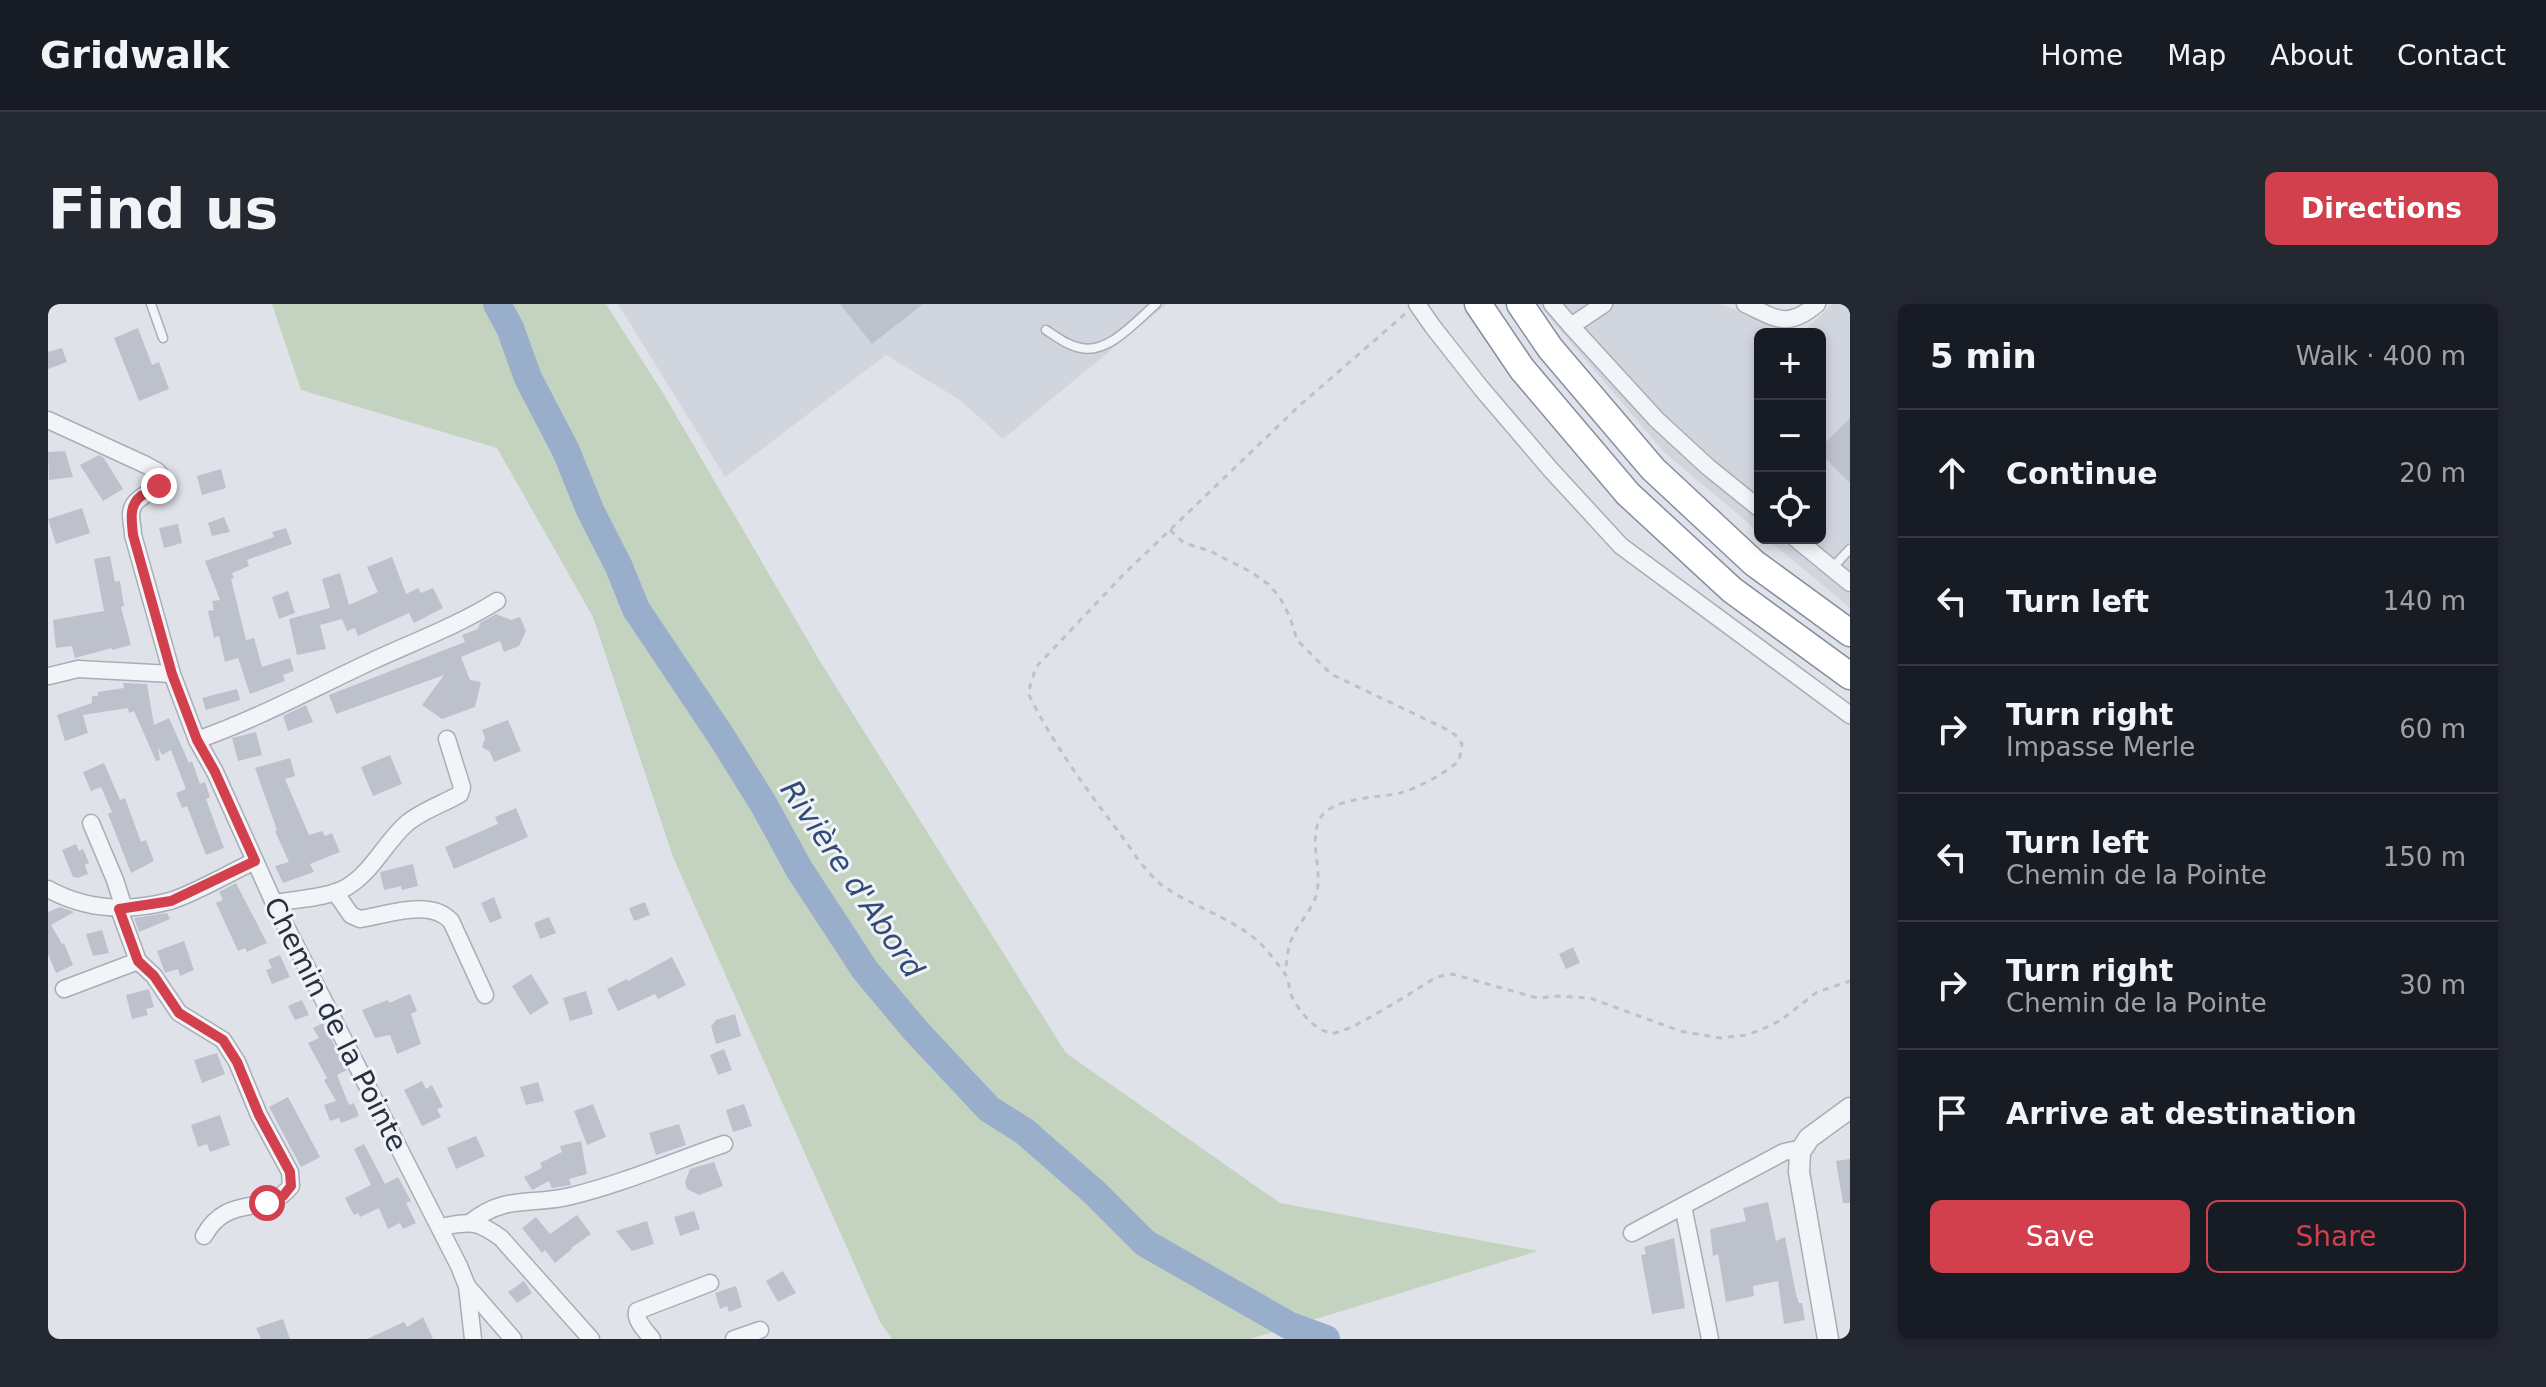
<!DOCTYPE html>
<meta charset="utf-8">
<style>
:root{--surface:#171b24;--page:#242831;--text:#f1f3f6;--muted:#9ea1a6;--line:#363941;--accent:#d2404d}
body{margin:0;font-family:"DejaVu Sans",sans-serif;background:var(--page);color:var(--text)}
.controls{position:absolute;right:24px;top:24px;display:grid;overflow:hidden;border-radius:12px;box-shadow:0 4px 12px #0003}
.controls button{width:72px;height:72px;display:grid;place-items:center;padding:0;border:0;border-bottom:2px solid var(--line);background:var(--surface);color:var(--text);font:40px sans-serif}
.stop{position:absolute;width:24px;height:24px;margin:-18px;border:6px solid #d2404d;border-radius:50%;background:#fff}
.stop.end{background:#d2404d;border-color:#fff;box-shadow:0 2px 8px #0008}
.list{margin:0;padding:0;list-style:none}
h2{display:flex;justify-content:space-between;align-items:center;height:104px;margin:0;padding:0 32px;font-size:34px}
h2 small{font-size:26px;font-weight:400;color:var(--muted)}
.list li{display:grid;grid-template-columns:52px 1fr auto;gap:24px;align-items:center;box-sizing:border-box;height:128px;padding:0 32px;border-top:2px solid var(--line)}
.list b{display:block;font-size:30px;white-space:nowrap}
.list p{margin:0;font-size:26px;white-space:nowrap;color:var(--muted)}
.list em{font-size:26px;font-style:normal;color:var(--muted)}
.actions{display:flex;gap:16px;padding:24px 32px}
.actions a{flex:1;padding:18px 0;border:2px solid var(--accent);border-radius:12px;text-align:center;font-size:28px;color:var(--accent)}
.actions .main{background:var(--accent);color:#fff}
.icon{flex:none;width:44px;height:44px;fill:none;stroke:currentColor;stroke-width:2;stroke-linecap:round;stroke-linejoin:round}
.map{position:relative;flex:none;width:1802px;height:1035px;overflow:hidden;border-radius:12px}
header{display:flex;align-items:center;gap:48px;box-sizing:border-box;height:112px;padding:0 40px;background:var(--surface);border-bottom:2px solid var(--line)}
header strong{font-size:38px}
nav{display:flex;gap:44px;margin-inline-start:auto;font-size:28px}
.intro{display:flex;align-items:center;justify-content:space-between;box-sizing:border-box;height:192px;padding:0 48px}
h1{margin:0;font-size:56px}
.button{padding:20px 36px;border-radius:12px;background:var(--accent);color:#fff;font-size:28px;font-weight:700}
main{display:flex;gap:48px;padding:0 48px}
aside{flex:1;background:var(--surface);border-radius:12px;box-shadow:0 4px 12px #0003}
.map>svg:first-child{display:block}
.built{fill:#d1d5de}
.green{fill:#c4d3c0}
.lines{fill:none;stroke-linecap:round;stroke-linejoin:round}
.river{stroke:#99aeca;stroke-width:28}
.building{fill:#bcc1cc}
.service-casing{stroke:#a8adb7;stroke-width:11}
.minor-casing{stroke:#a8adb7;stroke-width:19}
.tertiary-casing{stroke:#a8adb7;stroke-width:23}
.trunk-casing{stroke:#868fa0;stroke-width:29}
.path{stroke:#bdc1c8;stroke-width:3;stroke-dasharray:6 6;stroke-linecap:butt}
.service{stroke:#f2f4f7;stroke-width:8}
.minor{stroke:#f2f4f7;stroke-width:16}
.tertiary{stroke:#f2f4f7;stroke-width:20}
.trunk{stroke:#fff;stroke-width:26}
.route{stroke:#d2404d;stroke-width:10}
.labels{text-anchor:middle;stroke-width:6;stroke-linejoin:round;paint-order:stroke}
.street-label{font-size:28px;fill:#282f41;stroke:#eff2f7}
.water-label{font-size:30px;font-style:italic;fill:#304b76;stroke:#eff2f7}
</style>
<header>
<strong>Gridwalk</strong>
<nav><a>Home</a><a>Map</a><a>About</a><a>Contact</a></nav>
</header>
<div class="intro"><h1>Find us</h1><a class="button">Directions</a></div>
<main>
<div class="map">
<svg width="1802" height="1035" viewBox="0 0 1802 1035">
<rect width="100%" height="100%" fill="#dfe3e9"/>
<g class="built">
<polygon points="570,0 1119,0 955,135 912,96 838,51 677,173"/>
<polygon points="1490,0 1672,0 1750,30 1712,30 1712,229 1616,148"/>
<polygon points="1784,0 1802,0 1802,304 1718,234 1772,234 1772,30 1753,30"/>
</g>
<polygon class="green" points="224,0 558,0 615,89 773,359 1018,749 1232,899 1490,947 1202,1035 844,1035 832,1018 625,553 545,313 449,144 253,86"/>
<g class="lines">
<polyline class="river" points="449,0 462,24 480,74 518,147 542,206 571,263 588,305 673,432 716,501 751,565 817,666 868,727 941,805 976,827 1047,889 1097,939 1242,1022 1278,1035"/>
</g>
<g class="building">
<polygon points="792,0 875,0 824,40"/>
<polygon points="90,24 104,61 111,58 121,85 91,97 66,34"/>
<polygon points="14,44 19,58 0,65 0,48"/>
<polygon points="1802,114 1802,179 1772,149 1772,144"/>
<polygon points="17,147 25,173 1,176 0,148"/>
<polygon points="51,151 56,154 75,185 55,197 32,161"/>
<polygon points="173,165 178,184 154,191 149,172"/>
<polygon points="34,204 42,229 8,240 0,215"/>
<polygon points="176,213 182,228 164,232 160,219"/>
<polygon points="130,220 134,239 116,244 111,224"/>
<polygon points="238,224 244,240 199,256 201,262 184,269 186,274 183,275 198,336 206,334 214,363 242,354 246,367 235,371 237,377 202,390 190,354 177,358 171,332 166,334 160,307 166,306 164,297 172,296 157,257 226,233 224,228"/>
<polygon points="62,252 67,278 72,277 76,302 73,303 83,341 64,346 64,344 27,354 24,342 8,344 5,316 56,307 46,255"/>
<polygon points="344,253 358,290 370,284 373,289 385,284 395,304 366,319 361,309 310,332 307,324 299,327 294,315 272,321 278,345 249,351 241,315 282,304 274,275 292,269 301,301 330,288 319,263"/>
<polygon points="240,287 247,309 231,315 224,293"/>
<polygon points="448,310 463,316 472,313 478,327 471,342 456,348 452,337 413,353 422,376 433,378 427,403 394,415 374,401 396,371 288,410 281,391 417,338 414,331 430,325 432,319"/>
<polygon points="75,379 99,380 106,421 121,414 141,459 144,457 152,480 157,478 162,493 158,495 176,544 158,551 139,502 134,504 128,489 138,485 123,446 114,451 110,443 112,456 108,457 86,407 81,409 80,404 35,411 40,429 17,437 9,411 44,399 44,392 50,392 50,388 76,384"/>
<polygon points="189,385 192,396 158,406 154,394"/>
<polygon points="258,401 265,418 240,427 235,412"/>
<polygon points="460,416 473,447 446,458 442,448 434,443 437,434 434,426"/>
<polygon points="208,428 214,451 190,457 184,434"/>
<polygon points="342,451 354,480 325,492 313,463"/>
<polygon points="242,454 247,472 237,475 261,531 274,527 277,532 284,529 292,548 262,560 266,568 235,579 227,562 241,558 227,527 229,526 207,464"/>
<polygon points="56,459 72,496 77,494 93,538 98,536 106,557 83,569 60,510 64,508 53,483 43,487 35,468"/>
<polygon points="468,504 480,533 406,565 397,543 450,520 447,513"/>
<polygon points="28,540 31,547 35,545 41,559 37,561 40,570 30,574 25,573 14,546"/>
<polygon points="365,560 370,582 354,586 353,582 336,586 332,568"/>
<polygon points="188,579 219,639 199,648 197,644 190,647 168,599 175,596 171,588"/>
<polygon points="446,593 454,614 442,619 433,599"/>
<polygon points="597,598 602,611 586,617 581,604"/>
<polygon points="12,603 26,608 3,621 14,640 16,639 25,661 8,669 0,650 0,608"/>
<polygon points="119,609 122,615 91,628 86,614"/>
<polygon points="501,613 508,629 492,635 486,619"/>
<polygon points="54,626 61,649 45,652 38,630"/>
<polygon points="136,637 146,666 132,672 130,665 117,669 109,647"/>
<polygon points="1525,643 1532,659 1518,665 1511,650"/>
<polygon points="232,651 242,673 224,680 218,666 224,664 220,656"/>
<polygon points="624,653 638,681 610,695 607,690 570,707 559,685 579,675 580,677"/>
<polygon points="483,670 501,699 482,711 464,682"/>
<polygon points="101,685 106,703 98,705 100,711 84,715 78,691"/>
<polygon points="538,687 545,710 522,717 515,694"/>
<polygon points="362,690 369,707 363,710 373,740 349,750 342,731 327,734 314,706 340,696 341,699"/>
<polygon points="254,696 261,711 247,716 240,702"/>
<polygon points="687,710 693,732 668,740 663,722 668,716"/>
<polygon points="275,719 299,766 289,771 301,801 306,799 311,812 293,819 291,814 282,817 276,801 288,797 276,776 279,774 260,739 271,734 265,724"/>
<polygon points="676,745 684,766 670,771 662,751"/>
<polygon points="169,749 177,770 154,779 146,756"/>
<polygon points="374,777 378,785 384,781 395,803 389,805 393,813 374,822 356,786"/>
<polygon points="490,778 496,797 478,801 472,783"/>
<polygon points="240,793 272,853 253,863 221,803"/>
<polygon points="545,800 558,833 539,841 526,807"/>
<polygon points="696,800 704,822 685,828 678,806"/>
<polygon points="172,811 182,841 162,848 159,840 150,843 143,821"/>
<polygon points="631,820 638,841 608,851 601,829"/>
<polygon points="428,832 437,852 408,865 399,844"/>
<polygon points="533,837 539,870 521,875 523,881 504,884 501,877 484,886 476,873 494,864 492,859 514,848 512,842"/>
<polygon points="316,840 337,880 350,873 363,897 358,899 368,919 355,925 352,919 340,925 331,904 312,913 310,909 306,911 297,894 323,881 306,845"/>
<polygon points="1802,855 1802,899 1795,899 1788,857"/>
<polygon points="666,858 675,882 651,891 639,885 637,878 642,865"/>
<polygon points="1720,898 1728,937 1737,933 1748,990 1751,999 1754,999 1757,1016 1736,1020 1730,977 1705,982 1706,992 1678,998 1670,950 1665,952 1662,925 1698,917 1695,904"/>
<polygon points="646,907 652,925 632,932 626,913"/>
<polygon points="529,911 543,930 523,944 524,945 507,959 497,946 494,949 474,924 488,913 502,930"/>
<polygon points="599,917 606,940 584,947 568,927"/>
<polygon points="1626,934 1637,1004 1604,1010 1593,951 1598,950 1596,943"/>
<polygon points="735,967 748,989 730,998 718,977"/>
<polygon points="476,977 484,989 469,999 460,988"/>
<polygon points="688,982 694,1003 681,1008 679,1002 672,1005 667,989"/>
<polygon points="375,1013 385,1035 319,1035 356,1018 359,1023"/>
<polygon points="235,1015 242,1035 213,1035 208,1024"/>
</g>
<g class="lines">
<defs>
<g id="service">
<polyline points="103,0 115,34"/>
<path d="M998,26C1009,33 1020,42 1033,44C1061,50 1089,16 1108,0"/>
<polyline points="1784,264 1802,245"/>
</g>
<g id="minor">
<polyline points="1369,0 1385,23 1433,84 1503,166 1573,242 1802,411"/>
<polyline points="1504,0 1523,22 1556,0"/>
<path d="M1697,0C1729,15 1739,25 1769,0"/>
<polyline points="1523,22 1609,116 1660,163 1712,205"/>
<path d="M0,116L98,161L109,167L114,174C107,191 84,191 83,210C83,217 85,225 85,231L124,370L149,436L167,468L226,599L411,962L419,982L425,1035"/>
<polyline points="1747,234 1802,279"/>
<polyline points="1,372 30,365 124,370"/>
<path d="M149,436C209,415 264,385 322,358C365,338 409,322 449,297"/>
<polyline points="43,519 67,576 76,604"/>
<path d="M0,585C38,606 80,608 122,597C146,590 183,568 207,557"/>
<path d="M287,588L303,611L312,615C339,611 382,594 403,617L437,691"/>
<path d="M226,599C247,595 281,594 299,583C324,568 337,539 358,520C373,507 395,500 412,490L414,483L399,435"/>
<path d="M90,657L106,672L131,709L175,736L189,758L211,811L242,868L243,882C218,914 180,888 156,932"/>
<polyline points="16,685 90,657 71,605"/>
<polyline points="1635,902 1662,1035"/>
<path d="M423,918C458,890 484,902 523,892C573,880 627,857 676,840"/>
<path d="M392,923C422,918 427,915 453,934L543,1035"/>
<polyline points="1584,929 1736,848 1745,846 1752,848"/>
<polyline points="419,982 465,1035"/>
<path d="M604,1035C598,1027 587,1017 589,1007L662,979"/>
<polyline points="686,1035 712,1026"/>
</g>
<polyline id="tertiary" points="1780,1035 1751,868 1752,848 1761,834 1802,804"/>
<g id="trunk">
<polyline points="1430,0 1474,65 1580,190 1684,286 1802,372"/>
<polyline points="1472,0 1502,44 1605,165 1706,259 1802,329"/>
</g>
</defs>
<use href="#service" class="service-casing"/>
<use href="#minor" class="minor-casing"/>
<use href="#tertiary" class="tertiary-casing"/>
<use href="#trunk" class="trunk-casing"/>
<g class="path">
<path d="M1357,10L1251,102L1075,271L988,363L980,389C1005,440 1038,485 1073,531C1086,549 1097,568 1115,582C1146,604 1187,614 1214,641C1221,649 1231,661 1237,670C1241,676 1241,685 1244,693C1251,707 1266,726 1283,729C1298,732 1371,683 1389,673L1404,670L1489,694L1510,692L1542,694L1632,727L1672,734L1699,731L1717,724L1733,716L1769,688L1802,677"/>
<path d="M1122,226L1136,239L1162,247L1203,268L1220,280L1231,292L1242,313L1249,336L1283,370L1400,426L1410,433L1414,440L1411,457C1396,470 1372,483 1352,489C1330,494 1278,493 1270,519C1262,542 1275,568 1268,592C1263,608 1250,619 1244,634C1239,645 1239,658 1237,670"/>
</g>
<use href="#service" class="service"/>
<use href="#minor" class="minor"/>
<use href="#tertiary" class="tertiary"/>
<use href="#trunk" class="trunk"/>
</g>
<g class="lines">
<path class="route" d="M111,182C105,187 99,188 93,192C80,202 84,218 85,231L124,370L149,436L167,468L207,557L123,597L71,605L90,657L106,672L131,709L175,736L189,758L211,811L242,868L243,882L235,892L219,899"/>
</g>
<g class="labels">
<g class="street-label">
<text transform="translate(288 720) rotate(63)" y="10">Chemin de la Pointe</text>
</g>
<g class="water-label">
<text transform="translate(804 575) rotate(56)" y="10">Rivière d'Abord</text>
</g>
</g>
</svg>
<div class="controls">
<button>+</button>
<button>−</button>
<button><svg class="icon" aria-label="locate" viewBox="0 0 24 24"><circle cx="12" cy="12" r="6"/><path d="M12 2v4M12 18v4M2 12h4M18 12h4"/></svg></button>
</div>
<div class="stop" style="left:219px;top:899px"></div>
<div class="stop end" style="left:111px;top:182px"></div>
</div>
<aside>
<h2>5 min<small>Walk · 400 m</small></h2>
<ul class="list">
<li><svg class="icon" aria-label="ahead" viewBox="0 0 24 24"><path d="M12 20V5M6 11l6-6 6 6"/></svg><div><b>Continue</b></div><em>20 m</em></li>
<li><svg class="icon" aria-label="left" viewBox="0 0 24 24"><path d="M17 20v-9H6M10 6l-5 5 5 5"/></svg><div><b>Turn left</b></div><em>140 m</em></li>
<li><svg class="icon" aria-label="right" viewBox="0 0 24 24"><path d="M7 20v-9h11M14 6l5 5-5 5"/></svg><div><b>Turn right</b><p>Impasse Merle</p></div><em>60 m</em></li>
<li><svg class="icon" aria-label="left" viewBox="0 0 24 24"><path d="M17 20v-9H6M10 6l-5 5 5 5"/></svg><div><b>Turn left</b><p>Chemin de la Pointe</p></div><em>150 m</em></li>
<li><svg class="icon" aria-label="right" viewBox="0 0 24 24"><path d="M7 20v-9h11M14 6l5 5-5 5"/></svg><div><b>Turn right</b><p>Chemin de la Pointe</p></div><em>30 m</em></li>
<li><svg class="icon" aria-label="arrive" viewBox="0 0 24 24"><path d="M6 21V4h12l-3 4 3 4H6"/></svg><div><b>Arrive at destination</b></div></li>
</ul>
<div class="actions"><a class="main">Save</a><a>Share</a></div>
</aside>
</main>
